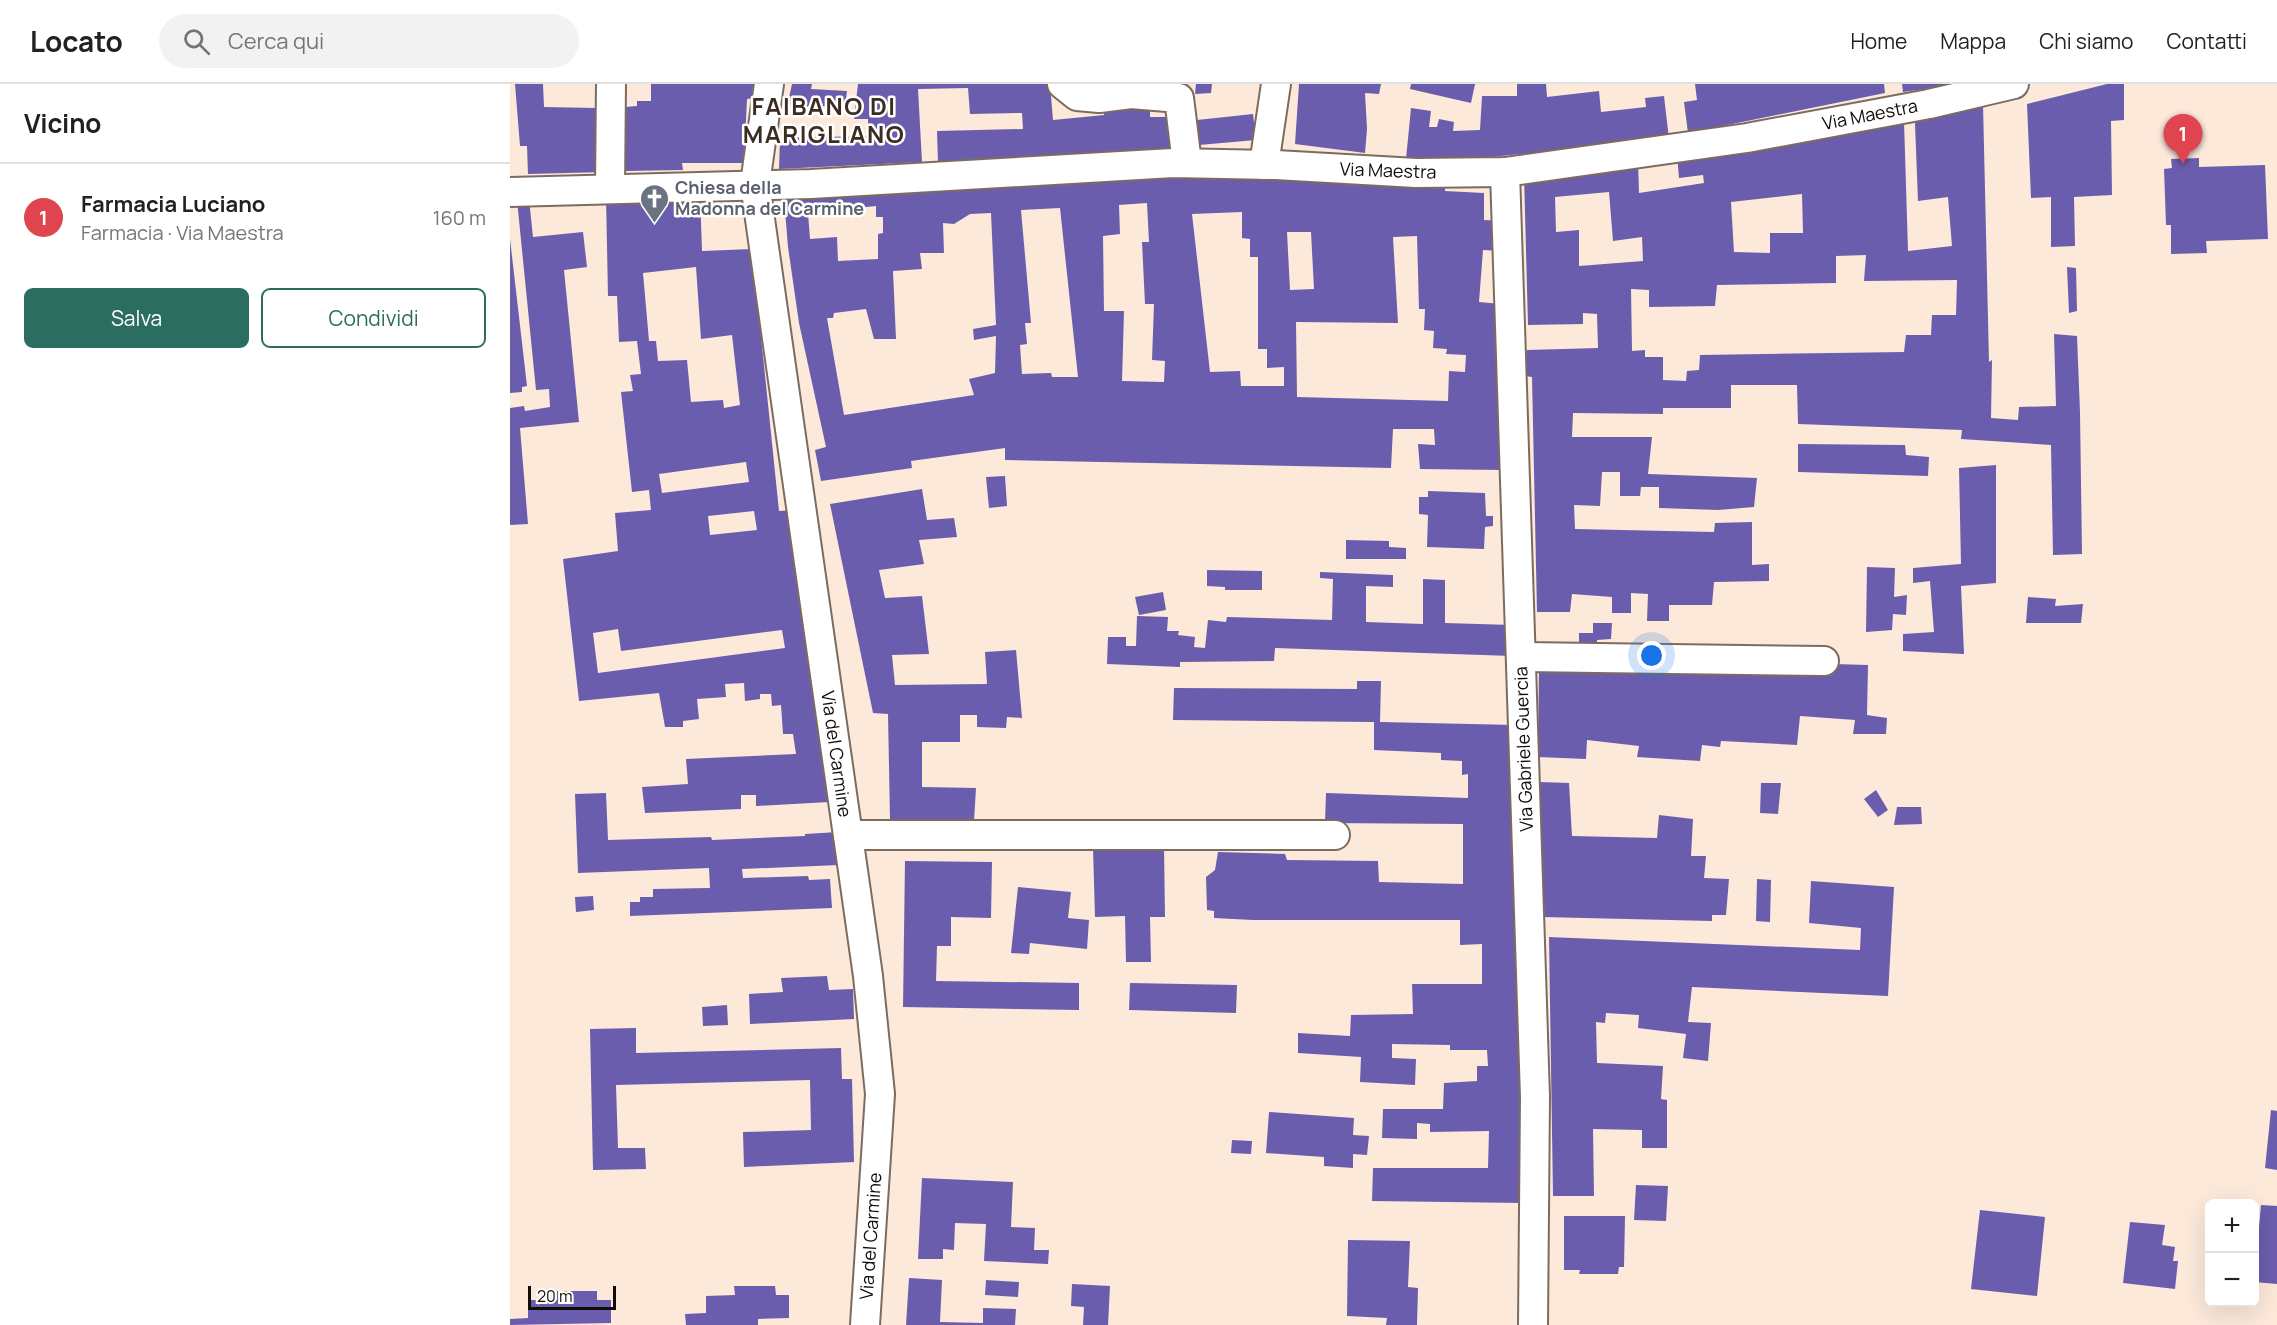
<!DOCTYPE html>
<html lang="it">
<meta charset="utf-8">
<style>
:root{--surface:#fff;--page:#f2f2f2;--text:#202124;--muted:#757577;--line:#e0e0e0;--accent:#2b6e60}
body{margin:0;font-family:Manrope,sans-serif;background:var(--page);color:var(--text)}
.controls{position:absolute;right:18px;bottom:18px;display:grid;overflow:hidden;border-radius:9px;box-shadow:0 6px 24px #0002}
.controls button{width:54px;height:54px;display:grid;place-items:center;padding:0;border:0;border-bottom:2px solid var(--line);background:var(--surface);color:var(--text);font:30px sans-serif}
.scale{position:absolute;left:18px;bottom:15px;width:88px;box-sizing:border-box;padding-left:6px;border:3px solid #120c07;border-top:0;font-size:16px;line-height:21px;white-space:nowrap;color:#120c07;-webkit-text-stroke:4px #fff;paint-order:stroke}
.you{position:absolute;left:1142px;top:572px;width:21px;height:21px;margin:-15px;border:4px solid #fff;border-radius:50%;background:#1a73e8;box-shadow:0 0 0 9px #1a73e833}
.badge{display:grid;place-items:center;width:39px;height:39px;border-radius:50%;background:var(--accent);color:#fff;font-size:20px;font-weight:700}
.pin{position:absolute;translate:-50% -50px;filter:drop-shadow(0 2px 3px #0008)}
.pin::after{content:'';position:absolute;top:32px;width:21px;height:18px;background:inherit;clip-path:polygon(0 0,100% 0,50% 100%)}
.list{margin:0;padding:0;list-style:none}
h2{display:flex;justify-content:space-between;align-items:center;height:78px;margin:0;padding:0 24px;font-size:26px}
h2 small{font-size:20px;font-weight:400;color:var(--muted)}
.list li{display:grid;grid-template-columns:39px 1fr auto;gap:18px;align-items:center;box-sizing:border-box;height:108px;padding:0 24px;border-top:2px solid var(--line)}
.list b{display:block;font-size:22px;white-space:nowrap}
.list p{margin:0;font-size:20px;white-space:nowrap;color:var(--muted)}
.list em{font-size:20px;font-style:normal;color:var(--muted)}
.actions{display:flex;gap:12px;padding:18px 24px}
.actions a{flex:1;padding:14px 0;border:2px solid var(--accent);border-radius:9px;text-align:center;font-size:21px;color:var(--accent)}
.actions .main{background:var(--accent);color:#fff}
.icon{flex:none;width:33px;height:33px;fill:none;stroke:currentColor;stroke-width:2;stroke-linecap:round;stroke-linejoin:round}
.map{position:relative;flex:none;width:1767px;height:1241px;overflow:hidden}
header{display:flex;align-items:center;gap:36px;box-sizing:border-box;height:84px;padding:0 30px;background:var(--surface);border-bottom:2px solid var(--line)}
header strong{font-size:28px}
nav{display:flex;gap:33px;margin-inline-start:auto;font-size:21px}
.search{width:420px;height:54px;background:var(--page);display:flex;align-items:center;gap:15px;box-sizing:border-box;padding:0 21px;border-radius:33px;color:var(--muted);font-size:22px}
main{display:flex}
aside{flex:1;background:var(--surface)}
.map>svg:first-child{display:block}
.building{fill:#6b5dad;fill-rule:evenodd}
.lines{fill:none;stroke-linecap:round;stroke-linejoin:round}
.minor-casing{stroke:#7c6c5f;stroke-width:32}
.minor{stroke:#fff;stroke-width:28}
.labels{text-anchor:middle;stroke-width:5;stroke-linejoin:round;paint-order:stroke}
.street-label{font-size:18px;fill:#120c07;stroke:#fff}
.worship-label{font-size:18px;font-weight:bold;fill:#5b616d;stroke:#fff;text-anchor:start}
.district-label{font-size:24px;font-weight:bold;letter-spacing:1.5px;fill:#3b2d21;stroke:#fff}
</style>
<header>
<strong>Locato</strong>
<div class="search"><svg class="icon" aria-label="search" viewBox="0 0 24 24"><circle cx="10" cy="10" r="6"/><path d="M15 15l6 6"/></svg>Cerca qui</div>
<nav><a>Home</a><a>Mappa</a><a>Chi siamo</a><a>Contatti</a></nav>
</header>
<main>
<aside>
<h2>Vicino<small></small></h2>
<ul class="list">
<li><span class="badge" style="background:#e0444e">1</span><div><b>Farmacia Luciano</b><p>Farmacia · Via Maestra</p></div><em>160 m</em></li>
</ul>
<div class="actions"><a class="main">Salva</a><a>Condividi</a></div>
</aside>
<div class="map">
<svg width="1767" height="1241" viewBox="0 0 1767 1241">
<rect width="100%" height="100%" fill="#fce9da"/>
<g class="building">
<polygon points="5,0 33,0 34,23 88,24 96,88 18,90 17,62 10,62"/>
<polygon points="141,0 247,0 247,14 237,15 234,79 172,79 173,86 116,87 115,23 127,22 127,17 141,17"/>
<polygon points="282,0 302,0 301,5 337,7 335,22 277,23"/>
<polygon points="348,0 540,0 543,36 594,31 595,18 640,14 640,33 670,33 672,65 428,79 427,47 513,45 512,29 460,30 458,4 408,5 412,78 269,85 270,54 358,52 358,35 344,35"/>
<polygon points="686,0 702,0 701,9 685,10"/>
<polygon points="789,0 871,0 869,10 855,9 857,45 855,69 785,60"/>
<polygon points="901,0 965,0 961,19 900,5"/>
<polygon points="1007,0 1036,0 1037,13 1089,7 1091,28 1136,23 1135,14 1154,12 1159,55 952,76 896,75 901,24 921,27 919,43 927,43 929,35 944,38 943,47 970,46 972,12 1007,12"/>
<polygon points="1185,0 1374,0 1375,9 1178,49 1174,18 1187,16"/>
<polygon points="1392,0 1443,0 1443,1 1393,8"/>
<polygon points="1597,0 1614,0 1614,36 1601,37 1602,111 1564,113 1565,162 1541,163 1541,113 1521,114 1517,20"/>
<path d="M1473,20L1479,278L1482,276L1481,334L1508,336L1509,323L1546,322L1544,250L1567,252L1570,328L1572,470L1543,471L1541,361L1451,355L1452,346L1288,340L1287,301H1221V324H1153V330L1063,329L1062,353H1142L1138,390L1247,394L1244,423L1208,426L1149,424V403H1131L1130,412H1110V388H1092L1090,422L1064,421L1065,445L1204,448L1205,439L1242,438V481L1259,480V497L1204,498L1202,521H1159V537H1137L1138,510L1121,509V529H1102V513L1062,510L1060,528H1027L1022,293L1015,292L1017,266L1088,264L1087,230L1073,229V240L1018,241L1014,91L1128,76L1129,109L1194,99L1193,91L1169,94L1167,71L1394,37L1398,167L1442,162L1438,113L1408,117L1405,40L1408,28ZM1099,108L1103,157L1132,153L1133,177L1069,182V146L1046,148L1045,113ZM1292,110L1293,149H1260V169L1224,168L1221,118ZM1356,171L1354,197L1447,196L1446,231H1422L1421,251H1396L1394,268L1190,271L1189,286L1177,287L1176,297L1153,296V273H1135V266L1122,267L1121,205L1139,206V223L1205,222L1207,201L1326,199V172Z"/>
<polygon points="743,30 746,56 689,61 687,36"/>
<polygon points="1689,74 1689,83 1755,81 1758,155 1696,157 1697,169 1661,170 1661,141 1656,141 1654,85 1662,84 1661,75"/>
<path d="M650,91L935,100V107L974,109V136L996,137L993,167L973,166L969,218L991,220L992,386L910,385L908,360L925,361L924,345H883L881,384L495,376V364L401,377L402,384L311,397L305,366L316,363L289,239L278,163L274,114ZM637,119L639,158H632L635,220H644L642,276L655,277L654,298L612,297L614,227H594L593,152L610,150L609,121ZM366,122V133H373V149L368,150V175L328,177L327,153L300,155L298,129ZM550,124L568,293H542L541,289L512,290L510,261L517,260L515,239H521L511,126ZM732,128V154L740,155V173H748V265H757V284L774,283V302H731L730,287L700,288L682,130ZM481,129L486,241L463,245L464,256L486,252L485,289L459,295L464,311L334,331L317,234H323L324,229L356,225L364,255H386L383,187L412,185L410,169H434L433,139L444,140L460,130ZM777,148H801L804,205L780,206ZM907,152L909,225H915L914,246L924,247L923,264L937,265L936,270L956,271L955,288L939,287L938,317L787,313L786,238L888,239L883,153Z"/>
<path d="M190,109L192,167L242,165L269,427L286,426L319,718L246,722V711H231V725L135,729L132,703L178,700L176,675L286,670L283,650H273L271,621L262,622L261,610H250V615L235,617L234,599L215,600L216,613L187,615L189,635L173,637V643H155L149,609L69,617L53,475L108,467L105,429L141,426L139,406L122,408L111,308L123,307L120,291L131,290L127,257L109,258L107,212H98L96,113ZM186,183L191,255L222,251L230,321L214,324L213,316L181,318L177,276L148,277L146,257H139L133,189ZM236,378L239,398L152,409L149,390ZM244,427L247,446L200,451L198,432ZM108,545L111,567L272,546L275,564L88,589L83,549Z"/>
<polygon points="19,115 23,153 73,148 77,183 54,186 69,338 10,344 18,440 0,441 0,324 14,322 15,327 40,323 39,305 26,306 7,116"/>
<polygon points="0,155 17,302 12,303 12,308 0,309"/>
<polygon points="1557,183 1566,184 1567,227 1559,229"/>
<polygon points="1288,360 1395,361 1396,371 1419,373 1418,392 1288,388"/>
<polygon points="1486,381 1486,499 1451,502 1454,570 1393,567 1393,550 1424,548 1420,497 1403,499 1403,484 1451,480 1449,384"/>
<polygon points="495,392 497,422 479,424 476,393"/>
<polygon points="412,405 417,436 444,434 447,453 409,456 414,480 369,486 375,514 412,512 419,570 382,571 385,601 477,600 475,568 506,566 512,634 497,633 496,644 467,643 467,631 450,631 450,658 412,658 412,703 466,704 464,737 380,735 378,630 363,629 320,420"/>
<polygon points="918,407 975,409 976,432 983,432 983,442 975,443 974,465 917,463 918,431 909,430 909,413 918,413"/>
<polygon points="836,456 879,457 879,463 896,464 896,475 836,475"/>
<polygon points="1357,483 1385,484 1384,513 1397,511 1396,531 1383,530 1382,546 1356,548"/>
<polygon points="697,486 752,487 752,506 715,506 715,503 697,502"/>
<polygon points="810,488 883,491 883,503 856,502 856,538 913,540 913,495 935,496 935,539 1002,541 1002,572 765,564 764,577 670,578 670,583 597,580 598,553 616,553 616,562 626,562 627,532 658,533 657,547 669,547 668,551 685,553 684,563 695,564 698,536 716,538 717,533 822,536 823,495 810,494"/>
<polygon points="653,508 656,526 629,531 625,513"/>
<polygon points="1518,513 1546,515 1545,522 1573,520 1571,539 1516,539"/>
<polygon points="1083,539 1102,539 1101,555 1087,556 1087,568 1069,567 1069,549 1083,549"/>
<polygon points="1323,580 1358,581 1357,631 1377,634 1376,650 1343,650 1345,636 1290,632 1287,661 1211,657 1210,663 1192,661 1190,677 1127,673 1129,662 1077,656 1076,675 1028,673 1029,582 1321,592"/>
<polygon points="847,597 871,597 870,638 1005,641 1013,1119 862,1117 863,1084 978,1084 979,1047 920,1048 920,1040 907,1039 907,1055 872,1054 873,1025 933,1025 934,999 967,997 967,982 978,982 977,966 940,966 940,961 882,960 882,974 906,975 905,1001 850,998 851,973 788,969 788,949 840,952 841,931 903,930 902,900 972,900 972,860 950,861 950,836 743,836 704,834 704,827 697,826 696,793 705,786 708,768 775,770 777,776 868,777 869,798 953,800 953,740 815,739 816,709 958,714 958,690 952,691 952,677 931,676 931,669 864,666 864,638 663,636 664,604 847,605"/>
<polygon points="1029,698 1059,699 1062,752 1147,754 1149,731 1183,735 1181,772 1196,772 1194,794 1219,795 1216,831 1202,831 1202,837 1032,833"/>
<polygon points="1251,699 1271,699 1268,730 1250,729"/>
<polygon points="1366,706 1378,726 1368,733 1354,715"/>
<polygon points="96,709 98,756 201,753 202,756 295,752 295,750 328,748 329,781 232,785 233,794 298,792 299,796 320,795 322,824 120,832 120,818 130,818 130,813 143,813 143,805 200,804 199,784 68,789 65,710"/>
<polygon points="1387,723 1411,723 1412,740 1384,741"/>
<polygon points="654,762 655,833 640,833 641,878 616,878 615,832 585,833 583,764"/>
<polygon points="395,777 482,778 481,834 441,833 441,862 427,862 426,897 569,899 569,926 393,923"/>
<polygon points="1247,795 1261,796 1260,838 1246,837"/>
<polygon points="1301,797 1384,803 1378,912 1182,903 1178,938 1201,939 1198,977 1173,974 1176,950 1128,944 1129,931 1096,929 1095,939 1086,938 1087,979 1153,982 1151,1015 1157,1016 1157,1064 1132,1064 1132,1046 1083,1045 1084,1112 1043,1112 1039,853 1350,866 1351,844 1299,839"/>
<polygon points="508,803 561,808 558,834 579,836 577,865 520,859 519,870 501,869"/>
<polygon points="83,812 84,826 66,828 65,813"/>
<polygon points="317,892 319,906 343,905 344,935 240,940 239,910 273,908 271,894"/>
<polygon points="620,899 727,901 726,929 619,926"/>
<polygon points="217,921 218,941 193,942 192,923"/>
<polygon points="126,944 126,969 331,964 332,995 342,995 344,1078 234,1083 233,1048 301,1046 300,996 106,1001 108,1064 135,1064 136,1085 83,1086 80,945"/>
<polygon points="1761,1026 1767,1027 1767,1086 1755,1084"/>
<polygon points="759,1028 844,1034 843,1051 859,1052 857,1071 843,1070 843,1084 814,1082 814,1073 756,1069"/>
<polygon points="722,1056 742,1057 741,1070 721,1069"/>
<polygon points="412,1094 503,1098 501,1143 525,1144 524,1166 539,1166 538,1180 474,1177 476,1140 445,1139 444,1166 433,1165 433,1175 408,1175"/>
<polygon points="1126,1101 1158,1102 1156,1137 1124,1136"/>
<polygon points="1751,1121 1767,1122 1767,1200 1744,1198"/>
<polygon points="1470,1126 1535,1133 1527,1212 1461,1205"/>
<polygon points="1054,1132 1115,1132 1114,1183 1109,1183 1108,1190 1069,1190 1070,1186 1054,1186"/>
<polygon points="1620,1138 1655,1141 1652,1161 1665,1163 1663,1177 1668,1177 1665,1205 1613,1199"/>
<polygon points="838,1156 900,1157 898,1203 908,1204 907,1241 876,1241 877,1234 837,1232"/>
<polygon points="399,1194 432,1196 430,1238 473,1239 473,1224 506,1225 505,1241 396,1241"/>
<polygon points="476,1196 509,1198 508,1213 475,1211"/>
<polygon points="562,1200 600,1202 598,1241 573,1241 574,1223 561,1222"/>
<polygon points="224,1202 265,1202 266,1211 279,1211 279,1234 248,1235 248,1241 176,1241 175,1230 196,1229 196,1212 225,1211"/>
<polygon points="47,1207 87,1207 87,1216 101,1216 101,1239 0,1241 0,1235 18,1234 18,1216 47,1216"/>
</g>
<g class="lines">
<defs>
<g id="minor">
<polyline points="259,0 245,100 358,892 370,1010 355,1241"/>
<polyline points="552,0 567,12 589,14 621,10 669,14 677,79"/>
<polyline points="754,81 766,0"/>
<polyline points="995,88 1025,1013 1023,1241"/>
<polyline points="100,105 101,0"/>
<polyline points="0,108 301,100 663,79 766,81 906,89 995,88 1237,54 1419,20 1504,0"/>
<polyline points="1011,573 1314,577"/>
<polyline points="338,751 825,751"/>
</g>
</defs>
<use href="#minor" class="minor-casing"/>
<use href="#minor" class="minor"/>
</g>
<defs>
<symbol id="church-pin" viewBox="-11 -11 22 30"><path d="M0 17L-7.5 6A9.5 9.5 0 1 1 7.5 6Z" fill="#6b7280" stroke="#fff"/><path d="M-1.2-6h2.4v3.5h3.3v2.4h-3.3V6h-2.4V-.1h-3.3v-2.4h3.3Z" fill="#fff"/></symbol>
</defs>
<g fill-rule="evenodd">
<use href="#church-pin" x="128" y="98" width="33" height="45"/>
</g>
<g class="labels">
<g class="street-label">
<text transform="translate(1360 31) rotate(-11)" y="6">Via Maestra</text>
<text transform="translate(878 87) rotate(2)" y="6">Via Maestra</text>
<text transform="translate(1014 665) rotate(-92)" y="6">Via Gabriele Guercia</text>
<text transform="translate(326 670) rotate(82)" y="6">Via del Carmine</text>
<text transform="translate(361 1152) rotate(-86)" y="6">Via del Carmine</text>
</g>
<g class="worship-label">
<text x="165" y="110">Chiesa della<tspan x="165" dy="21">Madonna del Carmine</tspan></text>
</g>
<g class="district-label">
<text x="314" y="31">FAIBANO DI<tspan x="314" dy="28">MARIGLIANO</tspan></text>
</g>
</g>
</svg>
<div class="controls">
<button>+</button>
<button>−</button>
</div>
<div class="scale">20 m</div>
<div class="you"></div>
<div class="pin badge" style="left:1673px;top:80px;background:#e0444e">1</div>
</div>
</main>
